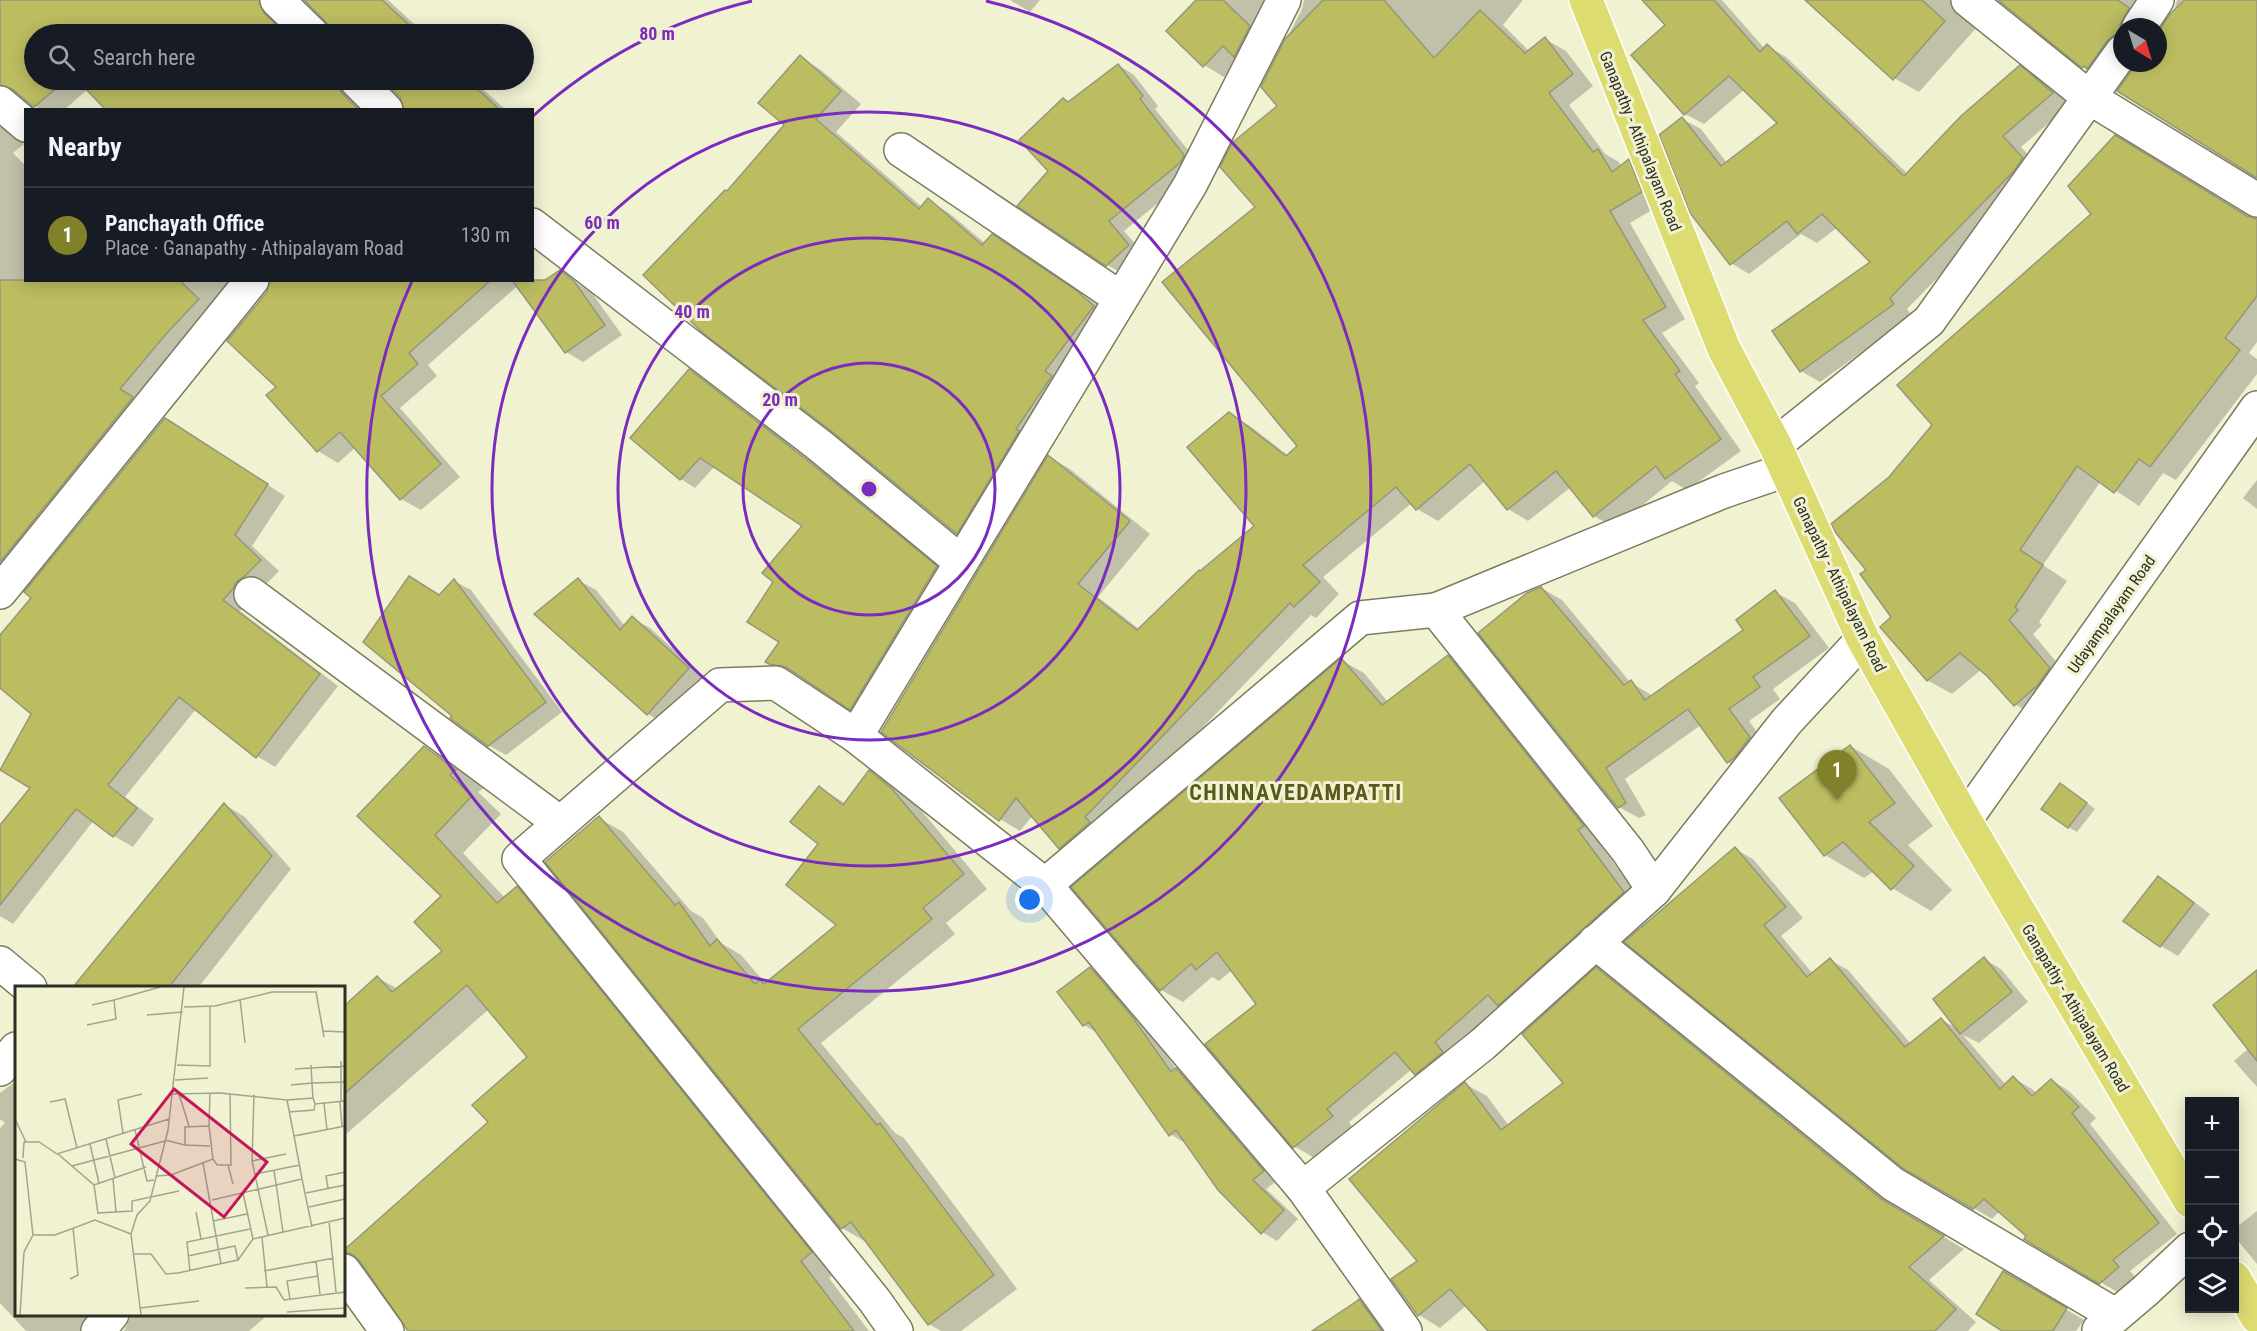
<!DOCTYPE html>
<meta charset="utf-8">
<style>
:root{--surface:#171b24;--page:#242831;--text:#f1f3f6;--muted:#9ea1a6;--line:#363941;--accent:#81812a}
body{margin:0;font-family:"Roboto Condensed",sans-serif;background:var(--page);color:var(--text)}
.controls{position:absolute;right:18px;bottom:18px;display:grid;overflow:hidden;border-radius:0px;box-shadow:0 3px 15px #0003}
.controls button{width:54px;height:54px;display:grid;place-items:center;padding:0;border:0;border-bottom:2px solid var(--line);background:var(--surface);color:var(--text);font:30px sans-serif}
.compass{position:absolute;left:2113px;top:18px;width:54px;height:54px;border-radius:50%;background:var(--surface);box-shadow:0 3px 15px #0003;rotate:142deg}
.you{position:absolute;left:1030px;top:900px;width:21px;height:21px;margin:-15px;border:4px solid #fff;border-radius:50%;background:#1a73e8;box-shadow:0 0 0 9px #1a73e833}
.badge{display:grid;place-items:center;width:39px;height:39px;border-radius:50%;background:var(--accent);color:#fff;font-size:20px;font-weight:700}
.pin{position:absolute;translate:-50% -50px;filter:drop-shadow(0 2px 3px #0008)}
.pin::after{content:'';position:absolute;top:32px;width:21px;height:18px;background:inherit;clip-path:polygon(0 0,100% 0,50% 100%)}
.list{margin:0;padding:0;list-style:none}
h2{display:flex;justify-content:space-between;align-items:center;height:78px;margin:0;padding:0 24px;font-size:26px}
h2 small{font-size:20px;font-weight:400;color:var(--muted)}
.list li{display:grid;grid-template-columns:39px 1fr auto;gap:18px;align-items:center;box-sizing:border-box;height:96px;padding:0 24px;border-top:2px solid var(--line)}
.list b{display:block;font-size:22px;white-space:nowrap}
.list p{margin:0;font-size:20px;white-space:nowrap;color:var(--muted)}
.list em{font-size:20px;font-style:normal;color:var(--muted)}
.icon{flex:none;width:33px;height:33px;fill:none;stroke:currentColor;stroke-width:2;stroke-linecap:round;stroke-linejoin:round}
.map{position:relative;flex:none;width:2257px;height:1331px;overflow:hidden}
.search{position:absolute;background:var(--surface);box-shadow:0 3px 15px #0003;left:24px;top:24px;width:510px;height:66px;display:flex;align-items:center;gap:15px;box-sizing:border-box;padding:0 21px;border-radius:33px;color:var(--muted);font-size:22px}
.panel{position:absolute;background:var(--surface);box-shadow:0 3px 15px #0003;left:24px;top:108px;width:510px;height:174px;border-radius:0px}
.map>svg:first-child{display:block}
.shadow{fill:#0003}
.building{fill:#bcbd61;stroke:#96977a;stroke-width:1.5}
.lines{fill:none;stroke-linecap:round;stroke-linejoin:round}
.minor-casing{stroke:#7c7c60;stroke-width:36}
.major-casing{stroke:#fff;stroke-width:36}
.minor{stroke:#fff;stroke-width:33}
.major{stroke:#dddc70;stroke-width:33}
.ring{fill:none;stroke:#7b2cbf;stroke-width:3}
.labels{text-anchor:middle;stroke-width:6;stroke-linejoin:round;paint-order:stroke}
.street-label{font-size:16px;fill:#2e2f23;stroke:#f1f2d2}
.district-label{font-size:22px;font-weight:bold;letter-spacing:1.5px;fill:#59591d;stroke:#f1f2d2}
.inset-road{fill:none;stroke:#a3a48c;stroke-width:1.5}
.view{fill:#c2185b;fill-opacity:0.15;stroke:#c2185b;stroke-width:3}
.inset-edge{fill:none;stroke:#2e2f23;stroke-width:3}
.centre{fill:#7b2cbf;stroke:#f1f2d2;stroke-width:3}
.ring-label{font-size:18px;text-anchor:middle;font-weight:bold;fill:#7b2cbf;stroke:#f1f2d2;stroke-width:6;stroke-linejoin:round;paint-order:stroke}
</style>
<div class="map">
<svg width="2257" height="1331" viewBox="0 0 2257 1331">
<rect width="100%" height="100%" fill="#f1f2d2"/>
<g class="shadow">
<polygon points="0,0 268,0 292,34 34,34 34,80 362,80 366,110 106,110 88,89 64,110 41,110 22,96 14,96 8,130 24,144 13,153 26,166 26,280 257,280 30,561 10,549 0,540"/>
<polygon points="305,0 388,0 425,34 331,34 331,28 326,20"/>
<polygon points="1010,0 1040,0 1030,12"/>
<polygon points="1198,0 1291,0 1224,77 1204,65"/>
<polygon points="1304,0 1523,0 1503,25 1529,51 1545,39 1566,51 1593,86 1569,105 1605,154 1619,162 1621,166 1629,160 1649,172 1662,204 1630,223 1685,319 1662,333 1699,383 1695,386 1741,451 1687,490 1672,481 1615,528 1594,516 1571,487 1528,521 1508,509 1485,481 1438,521 1417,509 1412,503 1323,577 1339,594 1316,618 1311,615 1105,829 1081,859 1060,847 1033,815 1020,831 1000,819 1049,457 1070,469 1150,534 1098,597 1139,629 1201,573 1256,527 1229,414 1250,426 1289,456 1299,446 1257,207 1279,106 1262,87 1302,9"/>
<polygon points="1644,0 1722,0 1765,49 1767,46 1786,57 1908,174 2020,67 2038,78 2071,104 2021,147 2041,169 2031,182 1907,309 1912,316 1820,382 1801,371 1873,262 1838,227 1817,243 1801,234 1749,274 1731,263 1682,119 1701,129 1727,163 1780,123 1745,89 1704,124 1685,114 1667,25"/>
<polygon points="1812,0 1981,0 1978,26 1919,92 1894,78"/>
<polygon points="2000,0 2170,0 2150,27 2122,27 2122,63 2108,81 2083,66"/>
<polygon points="2177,0 2257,0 2257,176 2158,63 2158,35 2174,11"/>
<polygon points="800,57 821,70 861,104 836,132 922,207 928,200 949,213 986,244 992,236 1098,305 978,545 957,533 727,192 786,125"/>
<polygon points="1118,65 1134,75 1158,106 1155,109 1200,165 1196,172 1124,231 1145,255 1123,274 1106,264 1050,170 1069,103"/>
<polygon points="384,80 473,80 506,110 405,110 400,96"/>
<polygon points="2250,218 2257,220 2257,342 2249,353 2257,359 2257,374 2176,480 2163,473 2139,506 2101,481 2043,565 2067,581 2039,622 2042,625 2033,634 2074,683 2039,719 2015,704 1982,669 1952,694 1927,680 1893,617"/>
<polygon points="560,272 592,293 622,335 583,362 566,352"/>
<polygon points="272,280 524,280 428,365 437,376 400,408 460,477 421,510 401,499 356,447 338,463 318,451 278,387 268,293"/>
<polygon points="690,371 705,380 822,470 951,576 865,717 800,675 785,672 770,663 781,641 775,581 804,526 715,466 695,488 681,479"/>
<polygon points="183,430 285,496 252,546 279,571 240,611 338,686 275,767 257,756 196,709 125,797 154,819 133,847 114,836 94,820 13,924 0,916 0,827 116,681 0,686 0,637"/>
<polygon points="2257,480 2257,509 2243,498"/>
<polygon points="578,580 596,590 625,626 632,618 650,628 706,679 665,724 648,714"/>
<polygon points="454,581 471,590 562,712 506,755 488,745 454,716 440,596"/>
<polygon points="1541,588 1562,600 1630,682 1653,696 1745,630 1775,592 1795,603 1829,648 1773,689 1780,699 1749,721 1770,750 1749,773 1728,762 1701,725 1625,779 1646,815 1639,818 1619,807"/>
<polygon points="1448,657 1470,670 1605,839 1599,843 1645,905 1438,1086 1412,1069 1349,1122 1354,1129 1316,1159 1294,1146 1258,1004 1232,970 1219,981 1212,977 1183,1002 1161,990 1341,660 1364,673 1388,702"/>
<polygon points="1850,746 1889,769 1933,826 1908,845 1952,890 1931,911 1892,888 1874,871 1864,878 1825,855"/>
<polygon points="424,748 454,765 485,787 478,792 501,814 463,853 505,898 517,888 547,905 840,1270 829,1278 869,1331 410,1331 365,1266 344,1253 490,1123 529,1057 489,1009 344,1136 344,1008 378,978 398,989 444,951 443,896 359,816"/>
<polygon points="870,772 894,786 916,804 987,889 946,923 955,934 821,1043 895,1133 904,1138 1017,1289 961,1331 941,1331 929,1324 866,1242 842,1228 548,862 599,818 623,832 691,911 703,918 721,943 741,955 766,984 839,925 820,844 820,788 845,803"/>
<polygon points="2069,790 2095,809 2077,832 2068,827"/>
<polygon points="225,805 245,817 291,869 198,988 87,988 80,982"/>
<polygon points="1735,849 1753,859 1803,918 1781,936 1813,974 1830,960 1848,970 1911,1044 1941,1020 1959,1029 1984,959 2001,969 2028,1002 1979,1043 1963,1035 2006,1085 2013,1078 2032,1089 2037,1094 2051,1080 2069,1091 2096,1118 2090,1124 2177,1234 2130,1271 2136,1278 2119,1293 2026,1239 2028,1236 2000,1211 1992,1219 1905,1167 1627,942"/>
<polygon points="2158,878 2176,888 2210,914 2178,956 2161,946"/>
<polygon points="1090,969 1105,977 1146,1025 1177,1070 1191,1078 1278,1180 1266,1189 1298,1219 1277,1241 1262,1232 1186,1142 1185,1143 1170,1134 1099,1034 1084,1025"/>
<polygon points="1596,969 1618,981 1903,1213 1964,1249 1929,1280 1976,1322 1968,1331 1490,1331 1467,1305 1440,1328 1419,1315 1419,1261 1465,1084 1487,1096 1509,1126 1565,1084"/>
<polygon points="2257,980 2257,1087 2234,1061 2249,1048"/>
<polygon points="16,1081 16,1314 118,1314 104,1331 26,1331 0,1303 0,1128 5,1123 0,1119 0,1093"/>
<polygon points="2257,1211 2257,1264 2234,1236 2234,1229"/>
<polygon points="2004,1273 2084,1320 2076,1331 2004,1331"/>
<polygon points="1360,1301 1381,1314 1393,1331 1340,1331"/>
<polygon points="132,1314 269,1314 249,1331 124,1331"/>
</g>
<g class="building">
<polygon points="0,0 259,0 264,13 286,34 34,34 34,80 66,80 34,107 12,89 0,85"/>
<polygon points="304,0 382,0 419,34 330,34 330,28 325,21"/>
<polygon points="1196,0 1223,0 1250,26 1234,57 1223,46 1203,67 1166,31"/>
<polygon points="1323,0 1384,0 1434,58 1480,10 1525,53 1545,37 1573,74 1549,93 1593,152 1598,149 1612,172 1629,159 1642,192 1610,211 1666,307 1643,320 1680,371 1675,374 1721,439 1665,479 1656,466 1593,517 1556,471 1507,510 1470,464 1416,510 1396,487 1303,565 1320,582 1294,607 1290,603 1085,817 1090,822 1059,849 1016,798 999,821 881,732 1048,455 1130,521 1078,584 1137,630 1199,570 1200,571 1254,526 1187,447 1229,412 1286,456 1297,446 1162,282 1255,207 1220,167 1232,143 1277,106 1261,87 1285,39"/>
<polygon points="1642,0 1714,0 1760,52 1767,44 1904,176 1961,116 2020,65 2053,93 2003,136 2023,158 2013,172 1890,298 1894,304 1800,372 1772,331 1870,262 1822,214 1797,234 1787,221 1730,265 1690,213 1659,135 1682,117 1721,166 1777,123 1729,76 1684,115 1631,55 1665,25"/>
<polygon points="1805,0 1922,0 1945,21 1893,80"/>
<polygon points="1998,0 2118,0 2129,8 2120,25 2122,34 2114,35 2107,41 2087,69 2084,66 2082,68"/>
<polygon points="2185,0 2257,0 2257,178 2117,91 2137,63 2158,63 2158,32 2170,14"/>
<polygon points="800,55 841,91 816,119 919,209 928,198 982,245 992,234 1077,291 1094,306 1045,371 1052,376 1016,429 1019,431 957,534 830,430 704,334 643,275 725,190 727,191 784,125 758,103"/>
<polygon points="1118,64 1143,96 1140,99 1184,155 1180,163 1109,221 1129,245 1106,266 1017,206 1048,171 1019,140 1063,98 1068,102"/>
<polygon points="77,80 338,80 338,85 342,93 359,110 106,110"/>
<polygon points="382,80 468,80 500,110 404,110 400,97"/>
<polygon points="2115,135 2247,216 2257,219 2257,296 2225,338 2240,350 2150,467 2139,459 2114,493 2077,466 2020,550 2043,565 2015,607 2018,610 2009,620 2050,668 2037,686 2014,706 1987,676 1960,653 1927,681 1880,627 1891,617 1860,574 1866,570 1836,533 1831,524 1889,477 1932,425 1897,385 2091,214 2068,186"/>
<polygon points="560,270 574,281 605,325 565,353 512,280 545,280"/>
<polygon points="0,280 179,280 199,299 166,334 120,389 133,397 0,562"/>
<polygon points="270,280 491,280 409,353 418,364 381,396 441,464 400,500 340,432 317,452 266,395 276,387 227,341 267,292"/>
<polygon points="689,369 807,460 937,566 850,710 786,667 769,664 765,662 779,642 747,622 773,582 762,573 802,526 700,458 680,480 630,438"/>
<polygon points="165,418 268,484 235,535 261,560 245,576 236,582 233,589 223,600 320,674 256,758 179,697 108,785 137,808 113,837 76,809 0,905 0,825 30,788 0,770 31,714 0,688 0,635 31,598 24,592"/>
<polygon points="409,576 439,595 454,579 546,702 488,746 450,718 452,716 363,642"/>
<polygon points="578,578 620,630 632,616 689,668 647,715 534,614"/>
<polygon points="1541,587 1624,685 1631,680 1645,700 1743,630 1736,620 1775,590 1810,636 1753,677 1760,687 1729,709 1750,737 1735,757 1727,763 1688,709 1606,768 1626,803 1618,808 1478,633 1527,593"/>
<polygon points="1448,655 1584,826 1578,830 1624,892 1498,1006 1488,995 1435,1042 1443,1052 1415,1075 1395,1052 1327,1109 1333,1116 1293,1148 1205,1044 1256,1004 1217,952 1196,970 1191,964 1160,991 1071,887 1341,658 1382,705"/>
<polygon points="1850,745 1895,803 1869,822 1914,866 1891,890 1843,842 1824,856 1779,798"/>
<polygon points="424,746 456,770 450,775 472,796 435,835 497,903 517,886 812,1252 801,1261 854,1331 408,1331 359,1260 352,1254 344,1252 344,1250 488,1122 472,1105 527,1057 467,985 344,1094 344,1006 377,976 392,992 442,951 414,922 441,896 357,816"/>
<polygon points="869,770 892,789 964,874 923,908 932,919 798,1029 877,1125 880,1123 994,1275 928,1325 851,1222 841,1229 545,862 599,816 675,905 679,902 710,946 717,939 755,984 760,980 764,984 836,925 786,885 818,844 790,822 819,786 843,805"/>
<polygon points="2060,783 2087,803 2068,828 2041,809"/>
<polygon points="224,803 272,856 169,987 73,987"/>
<polygon points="1735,847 1786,907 1764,925 1807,977 1830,958 1905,1047 1941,1018 2000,1089 2013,1076 2032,1096 2051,1079 2079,1107 2072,1113 2159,1223 2113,1260 2119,1267 2099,1284 2024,1239 2026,1236 1984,1199 1973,1209 1904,1169 1624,942"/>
<polygon points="2158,876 2194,903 2160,947 2123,921"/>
<polygon points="1984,957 2012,992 1960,1034 1933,999"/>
<polygon points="1090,967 1131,1015 1171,1072 1176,1068 1264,1171 1253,1180 1284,1210 1261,1234 1218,1190 1176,1130 1169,1136 1089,1022 1083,1026 1057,992"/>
<polygon points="1596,967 1881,1199 1944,1236 1909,1267 1956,1309 1935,1331 1488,1331 1450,1289 1418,1316 1391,1279 1417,1261 1349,1179 1465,1082 1501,1130 1563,1083 1522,1034"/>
<polygon points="2257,970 2257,1061 2213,1005"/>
<polygon points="2003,1271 2067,1308 2053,1331 2002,1331 1976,1314"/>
<polygon points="1359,1299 1382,1331 1312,1331 1357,1301"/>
</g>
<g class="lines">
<defs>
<g id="minor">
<polyline points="277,0 312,34"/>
<polyline points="1284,0 1190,185 856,736 1045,885 1303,1188 1483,1044 1654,890 1628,851 1436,610 1724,491 1786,470"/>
<polyline points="1968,0 2090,98 2257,200"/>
<polyline points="2139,27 2157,0"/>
<polyline points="356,80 386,110"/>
<polyline points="0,103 26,125"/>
<polyline points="901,150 1120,298"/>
<polyline points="532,225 819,445 961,562"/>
<polyline points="1775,445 1929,321 2122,52"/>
<polyline points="0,592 252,280"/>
<polyline points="251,594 560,823"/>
<polyline points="856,736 776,683 720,685 519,859 875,1301 896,1331"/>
<polyline points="1965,820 2257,408"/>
<polyline points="1045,885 1360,618 1436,610"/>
<polyline points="1654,890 1787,721 1863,639"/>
<polyline points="1595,942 1893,1184 2115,1315"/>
<polyline points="0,963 30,988"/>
<polyline points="0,1069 16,1049"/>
<polyline points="1303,1188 1405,1331"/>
<polyline points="344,1271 387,1331"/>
<polyline points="2099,1330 2145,1291 2190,1249"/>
<polyline points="98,1331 112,1314"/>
</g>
<g id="major">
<polyline points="1586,0 1724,349 1775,445 1863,639 1965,820 2190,1201"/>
<polyline points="2234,1278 2257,1317"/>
</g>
</defs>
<use href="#minor" class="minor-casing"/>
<use href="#major" class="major-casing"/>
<use href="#minor" class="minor"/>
<use href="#major" class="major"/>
</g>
<g class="ring">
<circle cx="869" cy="489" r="126"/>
<circle cx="869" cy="489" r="251"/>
<circle cx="869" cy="489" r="377"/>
<path d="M533 116A502 502 0 0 1 752 1M986 1A502 502 0 1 1 412 281"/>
</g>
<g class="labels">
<g class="street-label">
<text transform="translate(1641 141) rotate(68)" y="6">Ganapathy - Athipalayam Road</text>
<text transform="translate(1840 584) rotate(64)" y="6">Ganapathy - Athipalayam Road</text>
<text transform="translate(2111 614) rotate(-55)" y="6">Udayampalayam Road</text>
<text transform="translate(2076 1008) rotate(59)" y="6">Ganapathy - Athipalayam Road</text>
</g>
<g class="district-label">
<text x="1296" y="800">CHINNAVEDAMPATTI</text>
</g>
</g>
<g transform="translate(15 986)">
<rect width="330" height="330" fill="#f1f2d2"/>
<path class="inset-road" d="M225,13L230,57M77,19L99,14M169,21L200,20L257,6H301L309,51M132,29L168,26M72,39L101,33L99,14L145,1M308,45L330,46M162,79L195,80V21M280,83L330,80M160,94L193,92M276,99L297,97L296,79M158,108L205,107L272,114L298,112L297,97L330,96M164,108L174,140M298,112L300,118L330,115M272,114L279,150L330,140M35,116L50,113L62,162M325,116L327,141M326,116V75M309,117L312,144M274,126L299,124L300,118M0,133L11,156M194,140L195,107M120,144L132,195L139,194M108,147L103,114L127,108M279,150L287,193M91,153L100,192M75,158L84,197M170,159L195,160M43,168L79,199L83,228M8,172L9,156H24L42,168L154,133M0,173L10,176L18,249H40L80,234L116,248M198,173L202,179H216L215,108M237,175L239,109M188,177L206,278M213,179L218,198M57,180L150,155M259,184L268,246M240,188L285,179M141,190L156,189L198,173L194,140L170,141V159L150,154M98,193L101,226M79,199L131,181M313,202L311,190L330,186M228,207L238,253M291,207L330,199M197,214L287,193L297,241M294,221L330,213M181,226L186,253M83,227L117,225V215L164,205M198,235L232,228M314,235L321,306M253,249L237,175L271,168M247,251L252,301M119,268H136L151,288L163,287L223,274L238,253L330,232M173,270L220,260L223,274M301,275L305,308M175,285L172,256L235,243M249,285L319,272M55,293L63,289L58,242M230,302L261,301L269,314L330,306M275,313L272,295L303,290M125,322L184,315M272,326L330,322M5,329L9,266L18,249M126,329L116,248L122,229L135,215L153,144L169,1"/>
<path class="view" d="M159,103L252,176L209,231L116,158Z"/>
<rect width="330" height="330" class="inset-edge"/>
</g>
<circle cx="869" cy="489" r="9" class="centre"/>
<g class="ring-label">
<text x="657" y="40">80 m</text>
<text x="602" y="229">60 m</text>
<text x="692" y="318">40 m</text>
<text x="780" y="406">20 m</text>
</g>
</svg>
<div class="controls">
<button>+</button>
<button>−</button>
<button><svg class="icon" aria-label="locate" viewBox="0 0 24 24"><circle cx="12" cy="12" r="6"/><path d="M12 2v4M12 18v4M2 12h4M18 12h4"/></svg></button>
<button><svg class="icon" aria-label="layers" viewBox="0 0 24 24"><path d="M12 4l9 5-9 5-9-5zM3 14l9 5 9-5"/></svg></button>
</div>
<svg class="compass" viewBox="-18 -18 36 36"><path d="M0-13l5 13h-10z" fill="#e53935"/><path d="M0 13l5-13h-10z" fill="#9ea1a6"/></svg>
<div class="you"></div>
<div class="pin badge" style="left:1837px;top:800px">1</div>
<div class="search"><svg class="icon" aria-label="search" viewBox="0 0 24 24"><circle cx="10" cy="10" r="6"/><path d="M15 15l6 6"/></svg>Search here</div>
<section class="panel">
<h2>Nearby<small></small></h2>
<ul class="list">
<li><span class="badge">1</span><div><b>Panchayath Office</b><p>Place · Ganapathy - Athipalayam Road</p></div><em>130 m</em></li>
</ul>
</section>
</div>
